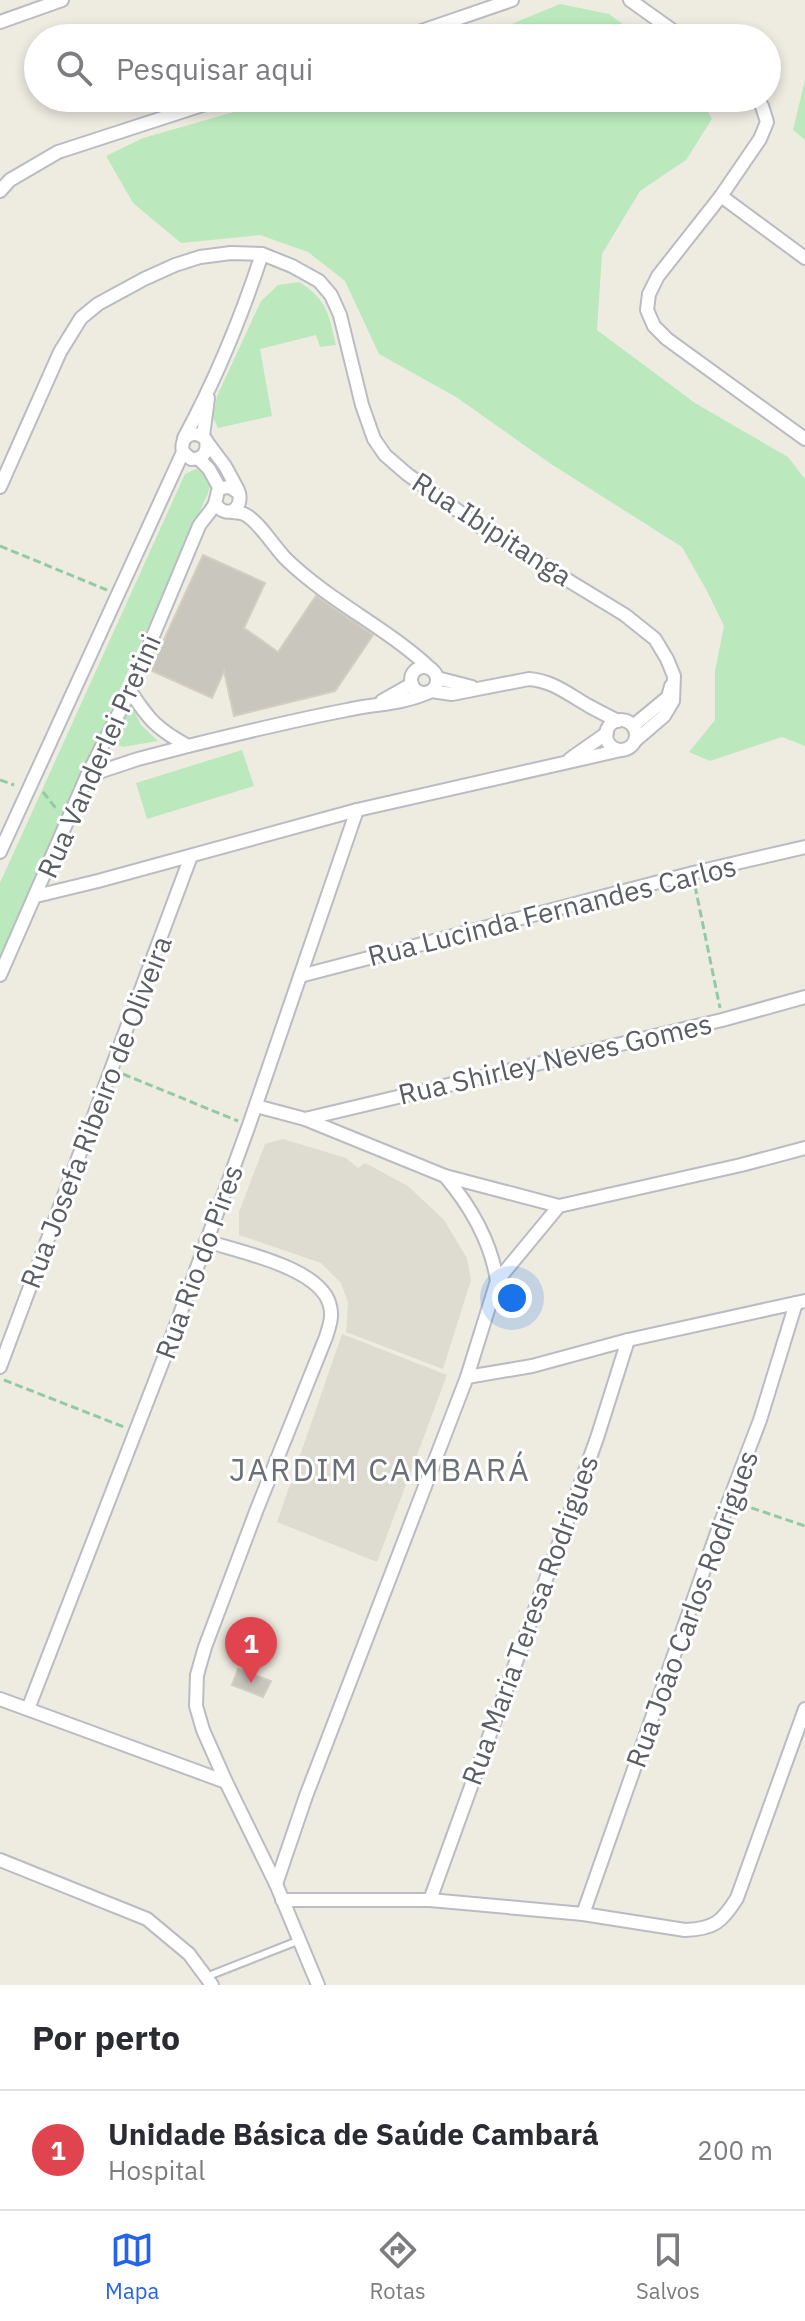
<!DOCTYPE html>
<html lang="pt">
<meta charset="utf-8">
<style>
:root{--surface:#fff;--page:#f2f2f3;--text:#2b2b33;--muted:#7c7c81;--line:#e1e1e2;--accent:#2563eb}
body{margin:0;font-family:"IBM Plex Sans",sans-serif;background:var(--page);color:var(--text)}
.you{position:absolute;left:512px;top:1298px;width:28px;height:28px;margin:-20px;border:6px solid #fff;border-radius:50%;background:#1a73e8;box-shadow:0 0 0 12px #1a73e833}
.badge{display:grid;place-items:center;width:52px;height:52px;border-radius:50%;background:var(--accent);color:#fff;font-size:26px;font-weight:700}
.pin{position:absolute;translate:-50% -66px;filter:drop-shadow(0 2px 4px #0008)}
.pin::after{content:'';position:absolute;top:42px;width:28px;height:24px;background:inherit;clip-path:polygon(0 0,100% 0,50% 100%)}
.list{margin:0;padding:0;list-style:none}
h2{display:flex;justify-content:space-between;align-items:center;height:104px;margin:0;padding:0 32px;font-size:34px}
h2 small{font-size:26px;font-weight:400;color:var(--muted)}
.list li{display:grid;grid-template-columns:52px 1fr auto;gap:24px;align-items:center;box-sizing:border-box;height:120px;padding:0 32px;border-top:2px solid var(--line)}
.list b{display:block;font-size:30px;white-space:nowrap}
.list p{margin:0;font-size:26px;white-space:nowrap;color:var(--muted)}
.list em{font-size:26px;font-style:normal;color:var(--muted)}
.icon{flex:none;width:44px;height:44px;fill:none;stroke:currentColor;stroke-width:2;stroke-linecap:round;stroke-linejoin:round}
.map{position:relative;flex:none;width:805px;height:1985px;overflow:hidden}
.search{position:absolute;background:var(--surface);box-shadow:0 4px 12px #0003;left:24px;right:24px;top:24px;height:88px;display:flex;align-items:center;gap:20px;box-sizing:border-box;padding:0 28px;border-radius:44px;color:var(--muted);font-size:30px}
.sheet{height:224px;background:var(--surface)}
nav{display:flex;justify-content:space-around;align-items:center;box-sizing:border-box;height:112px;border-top:2px solid var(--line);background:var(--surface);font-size:22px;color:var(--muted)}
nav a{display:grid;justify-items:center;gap:4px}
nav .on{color:var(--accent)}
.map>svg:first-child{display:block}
.education{fill:#dedbd0}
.green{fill:#bbe9bd}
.building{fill:#c9c6be;stroke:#d3cebf;stroke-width:2}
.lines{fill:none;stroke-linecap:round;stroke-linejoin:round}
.service-casing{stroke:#b9bcc2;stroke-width:10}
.minor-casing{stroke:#b9bcc2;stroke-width:16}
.path{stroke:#93caa5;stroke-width:3;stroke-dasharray:8 4;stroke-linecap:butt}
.service{stroke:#fff;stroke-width:6}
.minor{stroke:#fff;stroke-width:12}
.labels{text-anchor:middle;stroke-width:6;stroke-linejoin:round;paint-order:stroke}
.street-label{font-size:28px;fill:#5a5e64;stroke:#fff}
.quarter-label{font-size:32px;letter-spacing:2px;fill:#6a7076;stroke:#fff}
</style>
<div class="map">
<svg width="805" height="1985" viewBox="0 0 805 1985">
<rect width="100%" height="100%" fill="#eeece1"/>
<g class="education">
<polygon points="283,1139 346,1158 358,1168 365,1163 408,1186 444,1220 467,1258 471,1280 443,1369 346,1332 348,1303 341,1283 321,1263 239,1235 239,1212 265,1144"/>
<polygon points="342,1334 447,1375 377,1562 277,1522"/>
</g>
<g class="green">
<polygon points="560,4 609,14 642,38 478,38"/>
<polygon points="805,80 805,140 793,130"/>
<polygon points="283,98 700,98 712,119 686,160 640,191 602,254 597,330 695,403 788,457 805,479 805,746 782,737 710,761 689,752 715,720 715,671 724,626 707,591 682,547 551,464 456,397 379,354 345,281 308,252 260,235 181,243 133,203 106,156 143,138"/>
<path d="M299,282C328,300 328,313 336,345L320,347L316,335L260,349L272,416L218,428L213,418L217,396L261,301L278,285Z"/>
<polygon points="196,469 212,480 208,493 0,957 0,883 185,474"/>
<polygon points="131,704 141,725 158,741 123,747 115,744 125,708"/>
<polygon points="242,750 254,786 147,819 136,783"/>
</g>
<g class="building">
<polygon points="203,555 265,583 244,628 278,652 316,596 373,635 335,691 234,716 224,671 212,698 150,670"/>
<polygon points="238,1669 271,1681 263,1697 232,1685"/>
</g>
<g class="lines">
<defs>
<polyline id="service" points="206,1977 300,1940"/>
<g id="minor">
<polyline points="630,0 683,38"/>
<polyline points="0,22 62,0"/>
<polyline points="401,38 512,0"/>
<polyline points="756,98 762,106 767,122 760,139 721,196 658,276 649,294 647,310 654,326 667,339 805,439"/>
<polyline points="0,191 10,180 58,152 224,98"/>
<polyline points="721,196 805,258"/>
<polyline points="203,436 208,398"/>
<path d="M184,438C216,379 241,318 262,254"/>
<polyline points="207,442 225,466 238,490"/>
<polyline points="199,459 209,469 220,489"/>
<polyline points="0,487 60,352 81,318 98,304 144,279 175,265 200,257 231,253 262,254 292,266 319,281 331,295 340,315 362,405 374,439 385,455 407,474 479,526 625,615 655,639 667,659 674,676 673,701 664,716 636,740"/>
<path d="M232,512C233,512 243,513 244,514C258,520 274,547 286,559C330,602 388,628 432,670"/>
<circle cx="424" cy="680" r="13"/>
<polyline points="437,678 472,687"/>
<path d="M130,691C149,720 157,729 188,746C241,733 294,720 347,710C374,704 402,704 427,693"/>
<path d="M431,691L452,694L529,679C553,681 568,694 589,706C598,711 608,716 618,721"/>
<polyline points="382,701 412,684"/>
<circle cx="621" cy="735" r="15"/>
<polyline points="633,726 668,697 671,686"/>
<polyline points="570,759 607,733"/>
<polyline points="87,776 138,759 188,746"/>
<path d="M0,852L183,452C179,436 195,428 206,440C208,452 204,459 191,459L183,452"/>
<polyline points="36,896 98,881 357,810 621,750"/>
<path d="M0,975L87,776L130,691L199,526C203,519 212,511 215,503C219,492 214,488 230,487L239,493C243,511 225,519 215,503"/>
<polyline points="300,976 693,873 805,847"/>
<polyline points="256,1106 305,1119 445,1176 559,1206"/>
<polyline points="305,1119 722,1020 805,997"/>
<path d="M445,1176C471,1207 491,1241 497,1281"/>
<path d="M206,1241C240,1252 322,1268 330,1306C333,1317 329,1327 326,1337L257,1509L205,1647L197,1675L196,1706L203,1730L226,1782L276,1884L318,1985"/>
<polyline points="0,1367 191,856"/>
<polyline points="467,1377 532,1366 628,1340 805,1301"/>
<polyline points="0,1699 226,1782"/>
<polyline points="28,1709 164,1358 249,1125 357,810"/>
<polyline points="0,1860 147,1919 189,1954 212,1985"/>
<polyline points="276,1884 306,1796 467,1377 497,1281 559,1206 741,1165 805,1148"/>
<path d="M282,1900H430L583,1914L685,1930C714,1929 722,1922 737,1898L805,1709"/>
<polyline points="430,1900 597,1438 628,1340"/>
<polyline points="583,1914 719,1527 760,1420 796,1303"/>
</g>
</defs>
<use href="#service" class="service-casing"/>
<use href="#minor" class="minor-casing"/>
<g class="path">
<polyline points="0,546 107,590"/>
<polyline points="0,780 14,785"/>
<polyline points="43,792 58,811"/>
<polyline points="695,886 720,1008"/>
<polyline points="123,1074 238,1121"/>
<polyline points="4,1380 124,1427"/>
<polyline points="740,1504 805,1526"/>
</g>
<use href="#service" class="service"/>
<use href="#minor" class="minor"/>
</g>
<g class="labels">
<g class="street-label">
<text transform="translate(492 529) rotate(33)" y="10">Rua Ibipitanga</text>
<text transform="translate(99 756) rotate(-66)" y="10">Rua Vanderlei Pretini</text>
<text transform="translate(552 911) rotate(-14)" y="10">Rua Lucinda Fernandes Carlos</text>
<text transform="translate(555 1059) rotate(-13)" y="10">Rua Shirley Neves Gomes</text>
<text transform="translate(96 1112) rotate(-69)" y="10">Rua Josefa Ribeiro de Oliveira</text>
<text transform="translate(199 1262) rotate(-70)" y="10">Rua Rio do Pires</text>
<text transform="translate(692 1609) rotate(-70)" y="10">Rua João Carlos Rodrigues</text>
<text transform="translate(530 1620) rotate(-70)" y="10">Rua Maria Teresa Rodrigues</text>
</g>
<g class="quarter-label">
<text x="380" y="1481">JARDIM CAMBARÁ</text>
</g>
</g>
</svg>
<div class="you"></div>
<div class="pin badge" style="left:251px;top:1683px;background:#e0444e">1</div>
<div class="search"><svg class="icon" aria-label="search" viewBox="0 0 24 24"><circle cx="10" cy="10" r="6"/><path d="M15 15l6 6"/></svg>Pesquisar aqui</div>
</div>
<section class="sheet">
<h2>Por perto<small></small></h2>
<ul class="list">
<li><span class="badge" style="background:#e0444e">1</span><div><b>Unidade Básica de Saúde Cambará</b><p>Hospital</p></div><em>200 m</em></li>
</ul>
</section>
<nav>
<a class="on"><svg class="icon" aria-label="map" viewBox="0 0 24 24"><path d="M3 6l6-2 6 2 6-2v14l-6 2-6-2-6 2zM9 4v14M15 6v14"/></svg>Mapa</a>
<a><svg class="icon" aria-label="directions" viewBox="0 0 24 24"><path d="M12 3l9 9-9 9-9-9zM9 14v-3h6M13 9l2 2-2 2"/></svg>Rotas</a>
<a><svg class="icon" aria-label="saved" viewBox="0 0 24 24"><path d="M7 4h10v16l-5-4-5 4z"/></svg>Salvos</a>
</nav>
